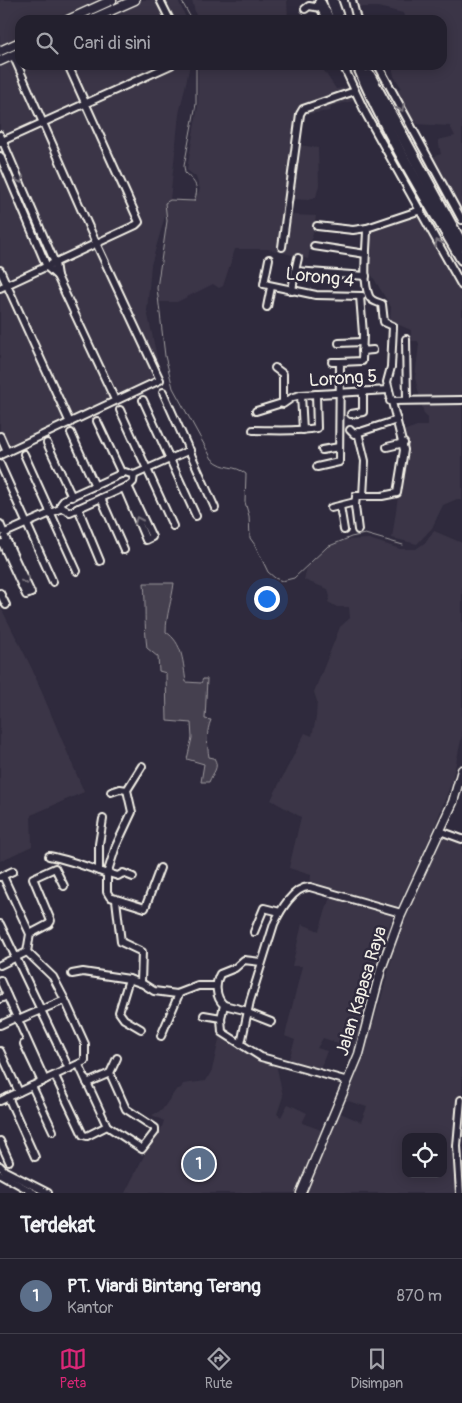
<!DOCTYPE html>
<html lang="id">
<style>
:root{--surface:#23202e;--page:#2b2836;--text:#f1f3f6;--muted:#a3a3aa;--line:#403e4a;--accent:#db2777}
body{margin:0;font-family:Pangolin,sans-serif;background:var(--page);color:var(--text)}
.controls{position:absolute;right:15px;bottom:15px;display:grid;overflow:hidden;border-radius:10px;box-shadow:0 2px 12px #0003}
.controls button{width:45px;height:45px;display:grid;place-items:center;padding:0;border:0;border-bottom:1px solid var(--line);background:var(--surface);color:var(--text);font:25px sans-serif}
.you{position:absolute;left:266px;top:598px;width:18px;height:18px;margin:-12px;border:4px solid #fff;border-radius:50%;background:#1a73e8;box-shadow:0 0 0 8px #1a73e833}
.badge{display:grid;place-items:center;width:32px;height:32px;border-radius:50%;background:var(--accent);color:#fff;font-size:16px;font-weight:700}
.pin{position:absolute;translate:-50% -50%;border:2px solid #fff;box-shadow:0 1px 5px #0006}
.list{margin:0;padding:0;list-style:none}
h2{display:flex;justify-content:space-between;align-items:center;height:65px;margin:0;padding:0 20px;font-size:21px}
h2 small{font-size:16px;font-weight:400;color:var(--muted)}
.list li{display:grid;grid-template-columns:32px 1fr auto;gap:15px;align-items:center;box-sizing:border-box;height:75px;padding:0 20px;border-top:1px solid var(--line)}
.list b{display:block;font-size:19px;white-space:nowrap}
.list p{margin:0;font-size:16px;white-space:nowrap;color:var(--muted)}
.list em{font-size:16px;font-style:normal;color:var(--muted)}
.icon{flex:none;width:28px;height:28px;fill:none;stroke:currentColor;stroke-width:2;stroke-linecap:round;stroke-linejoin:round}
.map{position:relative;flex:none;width:462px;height:1193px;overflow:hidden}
.search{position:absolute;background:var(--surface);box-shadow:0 2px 12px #0003;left:15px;right:15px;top:15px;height:55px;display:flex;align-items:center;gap:12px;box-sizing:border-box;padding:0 18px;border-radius:15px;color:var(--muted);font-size:19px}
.sheet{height:140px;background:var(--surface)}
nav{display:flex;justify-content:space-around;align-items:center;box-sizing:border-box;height:70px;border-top:1px solid var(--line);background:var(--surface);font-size:14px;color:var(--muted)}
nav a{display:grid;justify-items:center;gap:2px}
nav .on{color:var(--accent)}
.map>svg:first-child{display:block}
.built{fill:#3b3647;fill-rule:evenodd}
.green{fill:#454050;stroke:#9c989c}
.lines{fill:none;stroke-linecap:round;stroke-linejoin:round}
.stream{stroke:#a19ea0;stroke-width:1}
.minor-casing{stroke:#f4f1e8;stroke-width:10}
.major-casing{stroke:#f4f1e8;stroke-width:11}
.highway-casing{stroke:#f4f1e8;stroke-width:14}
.minor{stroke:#2f2a3d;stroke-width:6}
.major{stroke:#2f2a3d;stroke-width:8}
.highway{stroke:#2f2a3d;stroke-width:10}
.oneway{stroke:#747079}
.labels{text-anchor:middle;stroke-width:5;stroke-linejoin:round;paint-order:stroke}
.street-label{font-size:18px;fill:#f4f1e8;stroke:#2f2a3d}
</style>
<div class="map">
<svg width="462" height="1193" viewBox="0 0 462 1193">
<rect width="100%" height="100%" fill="#2f2a3d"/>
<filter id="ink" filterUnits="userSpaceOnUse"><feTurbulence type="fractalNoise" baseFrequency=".02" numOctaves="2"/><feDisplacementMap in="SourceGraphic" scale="10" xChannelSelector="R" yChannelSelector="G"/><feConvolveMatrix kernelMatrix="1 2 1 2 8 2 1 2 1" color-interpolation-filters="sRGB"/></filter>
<g filter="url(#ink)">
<g class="built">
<polygon points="0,0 178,0 187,20 20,20 20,65 190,65 179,114 170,200 194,201 200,189 196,177 187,170 198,106 198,65 320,65 336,89 349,87 353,101 331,106 330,111 301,115 299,145 318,148 319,185 316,197 308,200 291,199 290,215 316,216 308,259 268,249 235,249 223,286 219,288 213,284 177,302 158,302 157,288 167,221 165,216 151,265 147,311 163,385 0,459"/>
<polygon points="192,0 287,0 288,20 197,20"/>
<polygon points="355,0 462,0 462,213 432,157 441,154 438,140 455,136 450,126 415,124 399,98 397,91 401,87 394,76 392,65 442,65 442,20 405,20 403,13 378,7 357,7"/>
<polygon points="419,213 462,296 462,501 457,499 443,505 432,528 417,544 392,538 404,456 403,431 417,426 427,426 428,418 424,414 415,378 419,344 418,341 411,341 411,330 390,321 391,307 370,272 369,230"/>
<polygon points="434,531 462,543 462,736 452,781 433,831 383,939 355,1049 323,1038 317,1048 327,1051 319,1072 288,1062 295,1040 285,1036 302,966 292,966 302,924 319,931 332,891 310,885 311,875 289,868 301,817 271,800 305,733 312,736 316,718 317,701 314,692 340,627 350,618 349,607 337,607 328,602 330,597 328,589 304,580 307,567 327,547 343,540 369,539 400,549 416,549 426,542"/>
<polygon points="0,606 32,669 84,792 31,815 32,846 0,861"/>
<path d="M442,836L462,842V1098H457L455,1123L456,1193H125L154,1136L159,1135L164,1121L152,1115L162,1110L176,1090L181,1088L183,1084L206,1081L212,1070L220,1036L256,1057L276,1064L283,1096L277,1114L281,1117L288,1104L307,1113L302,1123L332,1134L338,1112L361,1122L367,1107L345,1100L360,1065L380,1002L397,940ZM406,1137H443V1174H406Z"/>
</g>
<path class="green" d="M144,583H174C172,600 166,615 166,632C183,643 183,663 186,682L201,683L203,679H207L205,719L211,720C206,731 207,745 209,757L214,758C220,768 213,772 209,782H201L204,764L187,759L192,738L191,723L167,721L166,673L159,671L158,657L147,648C144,626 146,605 144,583Z"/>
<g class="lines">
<g class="stream">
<polyline points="181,0 192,20"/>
<path d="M196,65V104L184,166L185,173C195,182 200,187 194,201L170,200L165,203L167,221L157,288L165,356L173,388L212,459C226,471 234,464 246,474L245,502L249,516L250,538L255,545L268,572L275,578L282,581L294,578L327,547L351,537L365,534L403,545"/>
</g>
<defs>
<g id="minor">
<polyline points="160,0 170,20"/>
<polyline points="352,0 357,20"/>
<polyline points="305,9 309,6 321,8"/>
<polyline points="343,65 366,114 462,286"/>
<polyline points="378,65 462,220"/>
<polyline points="0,135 55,263 57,276 115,400"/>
<polyline points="0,142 171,65"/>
<polyline points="0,156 47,267 57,276"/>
<polyline points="317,226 353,230 367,228"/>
<polyline points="314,246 366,254"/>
<polyline points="282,247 300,114 303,109 355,91"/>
<polyline points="298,258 295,271 366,276"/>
<polyline points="269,259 264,284 316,295 362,296"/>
<polyline points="0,270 70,423"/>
<polyline points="0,288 136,225 139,222 68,65"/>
<polyline points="292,291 295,271"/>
<polyline points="267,307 271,287"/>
<polyline points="406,339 407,400"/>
<polyline points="339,343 362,342"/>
<polyline points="362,351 373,350"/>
<polyline points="332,362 340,362"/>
<polyline points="275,368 283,374 283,404 293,397 301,395 388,390"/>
<polyline points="163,392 215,508"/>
<polyline points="301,395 303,430"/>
<polyline points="143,400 196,516"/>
<polyline points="390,401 462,400"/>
<polyline points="120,410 173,526"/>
<polyline points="256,411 282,403"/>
<polyline points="351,414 363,412 363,391"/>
<polyline points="97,421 122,474"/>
<path d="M253,430C275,430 295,432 317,428L316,394"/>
<polyline points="350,430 354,434 397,420"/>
<polyline points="358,432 365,461 363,496"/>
<polyline points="71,433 95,486"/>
<polyline points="0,436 7,452"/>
<polyline points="47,443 72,497"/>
<polyline points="387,447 404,443"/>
<polyline points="322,450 339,447"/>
<polyline points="24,454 77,571"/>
<polyline points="0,455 160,380 96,243 13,55"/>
<polyline points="0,464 53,582"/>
<polyline points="317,467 339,462 340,362 362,361 363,334 360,296"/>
<polygon points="125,472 134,475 133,482 130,485 70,512 62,508 61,504 65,499"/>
<polyline points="134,475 190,450"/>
<polyline points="124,488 146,540 152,537 128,486"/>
<polyline points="101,498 124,550"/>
<polyline points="340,506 344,530"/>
<polyline points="78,508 100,561"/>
<polyline points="331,508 355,502"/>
<polyline points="0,524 3,531"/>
<path d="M358,530L355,506L356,496H382L397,493L404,450L387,382L391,367L393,326L384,322L382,304C377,302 371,301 369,296C362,280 367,246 367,228L421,210"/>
<polyline points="5,533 62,508"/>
<polyline points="2,543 26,595 31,593 5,537"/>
<polyline points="0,593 6,605"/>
<polyline points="142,766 127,790 132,812 116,846 107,874 107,892 110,897 145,908 160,868"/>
<polyline points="111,792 120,789 127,790"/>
<polyline points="440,831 462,839"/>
<path d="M49,856C70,860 88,867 107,874"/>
<polyline points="99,871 99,844 103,819"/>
<polyline points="108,873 118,876 123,873 133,877"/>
<polyline points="0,877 13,871"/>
<polyline points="116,900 121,942 142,952 141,982"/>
<polyline points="0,924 41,1010 18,1020"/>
<polyline points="254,932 264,908 280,912"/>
<polyline points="30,934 49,924 51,921 33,878 55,868 64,886"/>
<polyline points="27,952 53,977 65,1000 41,1010 69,1069"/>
<path d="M261,962L244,960L235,968L220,974C215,983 215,997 224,1005L221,1018L222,1032L261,1057L348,1081"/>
<polyline points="0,965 27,952 30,934 3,876"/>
<polyline points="72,974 83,972 129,979 143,984 154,991 177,994 198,986 216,986"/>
<polyline points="129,979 119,1012 124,1019 141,1029"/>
<polyline points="0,980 45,1080"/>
<polyline points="0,999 7,996"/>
<polyline points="224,1005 248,1011"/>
<polyline points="248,1013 271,1022"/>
<polyline points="204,1015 221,1018"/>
<polyline points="0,1025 13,1019"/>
<polyline points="161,1036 179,994"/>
<polyline points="24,1044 42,1082"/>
<path d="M241,1044L250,1001L274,924C280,911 294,886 310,887L401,913"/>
<polyline points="0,1051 19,1092"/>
<polyline points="79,1065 107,1126 142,1149 155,1132 155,1128 126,1109 110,1073"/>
<polyline points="55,1076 83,1135 87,1136 107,1126"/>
<polyline points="87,1083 110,1073 117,1058"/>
<polyline points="32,1086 53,1131"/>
<polyline points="8,1097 35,1157"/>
<polyline points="0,1101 85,1061 85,1044 65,1000"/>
<polyline points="0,1141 9,1161"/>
<polyline points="0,1166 5,1171 48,1193"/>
<polyline points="0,1174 34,1193"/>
<polyline points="460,1193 457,1146 461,1100"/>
</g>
<g id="major">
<polyline points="68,20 112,0"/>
<polyline points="90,20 135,0"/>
<polyline points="0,51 20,42"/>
<polyline points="0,61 20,52"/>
<polyline points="301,1193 359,1054 381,969 400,917 453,802 462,770"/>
</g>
<g id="highway">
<polyline points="332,0 339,20"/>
<polyline points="320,3 329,20"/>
<path d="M358,65C386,133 425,196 462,259"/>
<polyline points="369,75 462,245"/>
</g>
</defs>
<use href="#minor" class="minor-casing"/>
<use href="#major" class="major-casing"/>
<use href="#highway" class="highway-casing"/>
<use href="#minor" class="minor"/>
<use href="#major" class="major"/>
<use href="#highway" class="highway"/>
</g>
<defs><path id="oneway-chevron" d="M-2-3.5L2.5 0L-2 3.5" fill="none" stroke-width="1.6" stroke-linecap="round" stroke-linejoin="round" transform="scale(1.25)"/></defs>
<g class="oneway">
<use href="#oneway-chevron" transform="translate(401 108) rotate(62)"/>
<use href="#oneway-chevron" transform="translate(20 180) rotate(66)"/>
<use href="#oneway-chevron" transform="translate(438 243) rotate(-117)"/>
<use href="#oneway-chevron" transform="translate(138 520) rotate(-114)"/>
<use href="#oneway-chevron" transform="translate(26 581) rotate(65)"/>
</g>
</g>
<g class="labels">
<g class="street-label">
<text transform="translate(320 277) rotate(6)" y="6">Lorong 4</text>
<text transform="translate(343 378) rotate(-4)" y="6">Lorong 5</text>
<text transform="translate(361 991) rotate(-73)" y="6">Jalan Kapasa Raya</text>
</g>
</g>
</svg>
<div class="controls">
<button><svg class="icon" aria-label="locate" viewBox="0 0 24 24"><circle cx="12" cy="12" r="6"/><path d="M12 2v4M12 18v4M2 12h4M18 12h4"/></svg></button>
</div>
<div class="you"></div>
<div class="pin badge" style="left:199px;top:1164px;background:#5c6f8a">1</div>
<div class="search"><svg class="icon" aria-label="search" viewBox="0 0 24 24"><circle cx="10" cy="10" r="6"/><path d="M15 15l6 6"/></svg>Cari di sini</div>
</div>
<section class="sheet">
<h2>Terdekat<small></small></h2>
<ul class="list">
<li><span class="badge" style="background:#5c6f8a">1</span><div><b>PT. Viardi Bintang Terang</b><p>Kantor</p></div><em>870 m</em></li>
</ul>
</section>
<nav>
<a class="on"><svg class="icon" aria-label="map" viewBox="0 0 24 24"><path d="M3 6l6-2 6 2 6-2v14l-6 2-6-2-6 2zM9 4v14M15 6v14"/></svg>Peta</a>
<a><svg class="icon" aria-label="directions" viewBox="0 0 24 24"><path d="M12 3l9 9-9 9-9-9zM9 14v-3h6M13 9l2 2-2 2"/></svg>Rute</a>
<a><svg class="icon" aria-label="saved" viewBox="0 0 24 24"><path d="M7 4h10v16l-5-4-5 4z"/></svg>Disimpan</a>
</nav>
